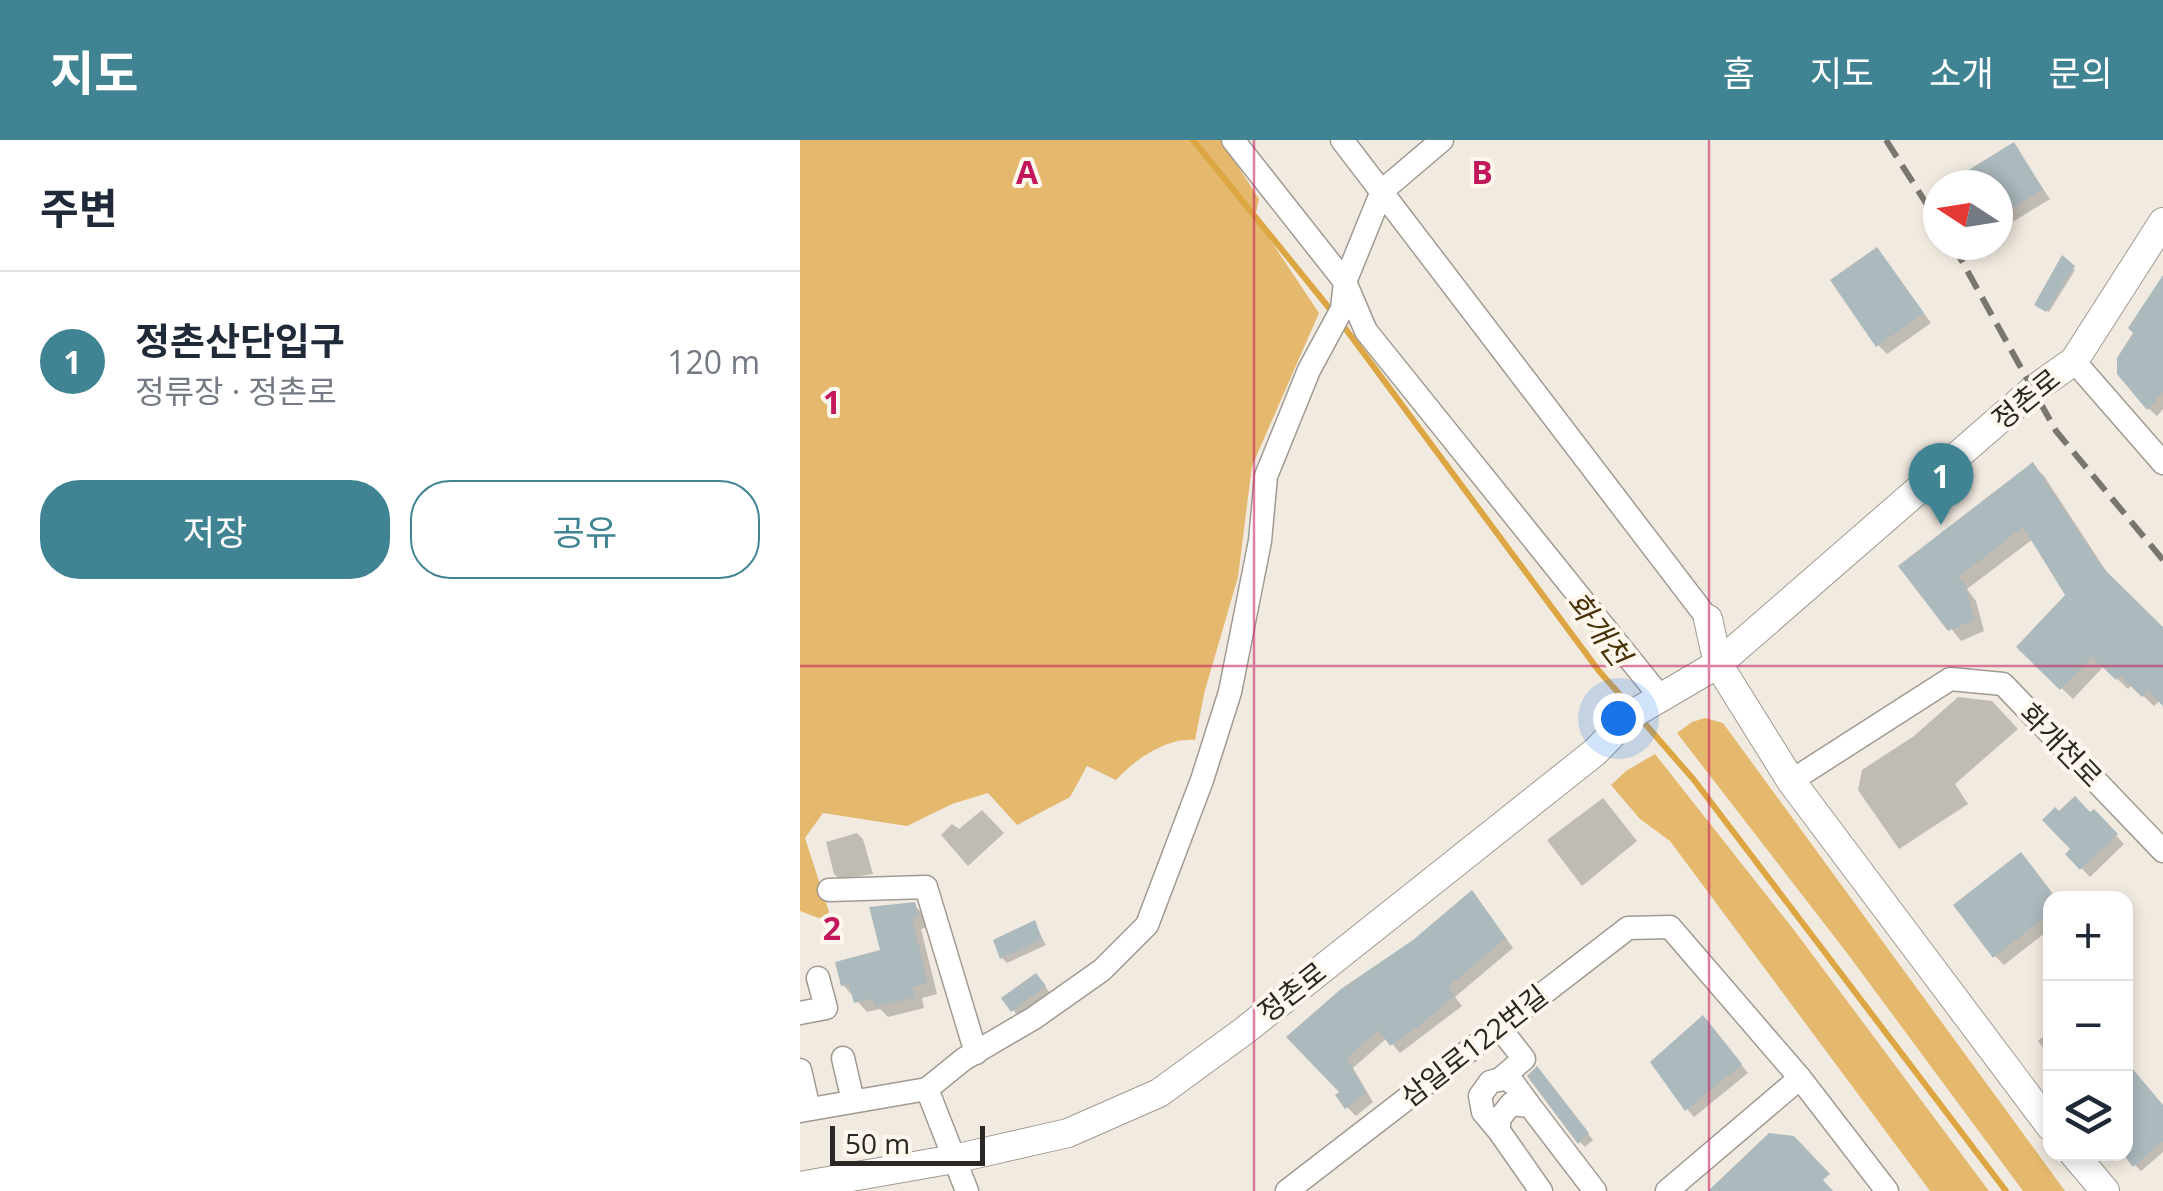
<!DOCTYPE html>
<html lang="ko">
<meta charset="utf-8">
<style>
:root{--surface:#fff;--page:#f6f6f7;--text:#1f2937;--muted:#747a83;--line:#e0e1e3;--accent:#408493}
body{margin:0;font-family:"Open Sans","Noto Sans KR",sans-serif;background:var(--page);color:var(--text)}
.controls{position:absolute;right:30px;bottom:30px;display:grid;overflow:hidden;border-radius:20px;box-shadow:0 5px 15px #0003}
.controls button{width:90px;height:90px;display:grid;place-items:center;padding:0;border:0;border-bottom:2px solid var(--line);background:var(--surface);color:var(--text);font:50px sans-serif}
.compass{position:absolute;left:1123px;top:30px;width:90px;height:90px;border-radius:50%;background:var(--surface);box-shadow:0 5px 15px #0003;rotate:282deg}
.scale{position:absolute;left:30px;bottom:25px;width:155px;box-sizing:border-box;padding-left:10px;border:5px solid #2a2724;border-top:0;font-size:28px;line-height:35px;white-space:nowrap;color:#2a2724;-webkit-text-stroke:8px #fef7ed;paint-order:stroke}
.you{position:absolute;left:818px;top:578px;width:35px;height:35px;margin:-25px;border:8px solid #fff;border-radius:50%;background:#1a73e8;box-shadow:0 0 0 15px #1a73e833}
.badge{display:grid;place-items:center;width:65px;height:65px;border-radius:50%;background:var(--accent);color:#fff;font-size:32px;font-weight:700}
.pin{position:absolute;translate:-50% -82px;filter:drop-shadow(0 2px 5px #0008)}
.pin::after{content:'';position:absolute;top:52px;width:35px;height:30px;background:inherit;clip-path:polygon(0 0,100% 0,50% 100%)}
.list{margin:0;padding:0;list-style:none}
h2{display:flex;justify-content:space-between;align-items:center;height:130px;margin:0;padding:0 40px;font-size:42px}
h2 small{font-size:32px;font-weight:400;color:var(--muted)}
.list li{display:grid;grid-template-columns:65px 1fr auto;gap:30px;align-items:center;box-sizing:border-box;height:180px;padding:0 40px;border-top:2px solid var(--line)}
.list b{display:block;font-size:38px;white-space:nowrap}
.list p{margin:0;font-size:32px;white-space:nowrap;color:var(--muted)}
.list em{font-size:32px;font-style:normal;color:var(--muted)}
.actions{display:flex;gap:20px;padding:30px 40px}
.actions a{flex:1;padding:22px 0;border:2px solid var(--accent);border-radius:40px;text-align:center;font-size:35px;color:var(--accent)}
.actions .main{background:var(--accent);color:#fff}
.icon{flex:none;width:55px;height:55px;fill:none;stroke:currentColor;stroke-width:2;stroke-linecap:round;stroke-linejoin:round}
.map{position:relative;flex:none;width:1363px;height:1051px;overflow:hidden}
header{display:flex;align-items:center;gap:60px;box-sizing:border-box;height:140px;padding:0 50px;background:var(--accent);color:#fff}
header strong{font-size:48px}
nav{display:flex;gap:55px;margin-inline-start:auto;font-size:35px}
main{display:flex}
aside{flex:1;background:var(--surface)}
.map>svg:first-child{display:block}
.green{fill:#e4b86d}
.shadow{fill:#0003}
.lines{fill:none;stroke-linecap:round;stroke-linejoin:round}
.stream{stroke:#dca643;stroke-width:6}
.building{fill:#acbabd}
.minor-casing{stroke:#a09a91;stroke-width:25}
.major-casing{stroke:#a09a91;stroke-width:30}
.minor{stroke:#fff;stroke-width:22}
.major{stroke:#fff;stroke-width:28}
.rail{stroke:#79756f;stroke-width:6;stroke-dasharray:20 10;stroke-linecap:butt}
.grid{fill:none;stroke:#c2185b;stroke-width:2.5;stroke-opacity:0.55}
.labels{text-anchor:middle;stroke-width:8;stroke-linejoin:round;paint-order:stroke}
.street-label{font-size:28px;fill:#2a2724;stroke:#fef7ed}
.water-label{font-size:30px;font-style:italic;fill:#473106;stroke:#fef7ed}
.grid-label{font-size:32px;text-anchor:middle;font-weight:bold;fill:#c2185b;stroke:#fef7ed;stroke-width:8;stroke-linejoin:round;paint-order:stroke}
</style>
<header>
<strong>지도</strong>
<nav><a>홈</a><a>지도</a><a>소개</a><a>문의</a></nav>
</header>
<main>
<aside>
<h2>주변<small></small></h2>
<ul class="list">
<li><span class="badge">1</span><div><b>정촌산단입구</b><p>정류장 · 정촌로</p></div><em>120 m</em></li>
</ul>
<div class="actions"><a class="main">저장</a><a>공유</a></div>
</aside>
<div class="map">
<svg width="1363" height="1051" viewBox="0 0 1363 1051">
<rect width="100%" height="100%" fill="#f1eae0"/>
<g class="green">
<path d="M0,0H421L459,59L455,77L519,173L452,326L438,437L405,550L395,600C367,597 334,620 316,640L287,626L270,657L217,685L188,653L152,664L107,686L23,673L5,698L29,772L24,780L0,771Z"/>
<polygon points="905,578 923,583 1265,1051 1223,1051 1047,813 877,593 892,582"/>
<polygon points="855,614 994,790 1189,1051 1130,1051 870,701 840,679 811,645 826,631"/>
</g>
<g class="shadow">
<polygon points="1213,5 1250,59 1198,91 1198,45 1162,45"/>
<polygon points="1077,110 1131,183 1087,214 1078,205"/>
<polygon points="1263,119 1275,130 1249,172 1239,166"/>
<polygon points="1363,140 1363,269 1357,276 1348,268"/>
<polygon points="1233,325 1244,336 1312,440 1363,490 1363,563 1360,560 1354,566 1332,545 1328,549 1304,526 1273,559 1219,507 1269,455 1233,399 1167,449 1176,461 1184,491 1161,501 1101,426"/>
<polygon points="1158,557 1192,561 1218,589 1155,644 1168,664 1099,709 1058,650 1062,630 1114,596"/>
<polygon points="803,658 837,701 782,746 747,700"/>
<polygon points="182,670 204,693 168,726 141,695 152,684 159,689"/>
<polygon points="1294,672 1324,704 1290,737 1268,714"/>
<polygon points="57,693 63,699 73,734 40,739 34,734 26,702"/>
<polygon points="1230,724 1256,758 1250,758 1250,789 1204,825 1195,816"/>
<polygon points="680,762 713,808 655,857 662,866 600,913 587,898 553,928 573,962 556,976 547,967 543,952 490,897"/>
<polygon points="114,765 125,776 128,787 121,789 137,854 122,858 124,868 88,877 80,869 67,872 43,845 83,812"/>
<polygon points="234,783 246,805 207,823 202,818"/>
<polygon points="241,841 250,853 218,876 213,870"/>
<polygon points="910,886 948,933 894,977 887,969"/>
<polygon points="1250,891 1250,917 1238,901"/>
<polygon points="1326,924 1363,968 1363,1012 1341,1031 1324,1014"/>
<polygon points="742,935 793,1000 785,1007 780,1002"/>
</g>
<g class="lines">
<g class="stream">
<polyline points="393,0 534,174"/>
<polyline points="542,184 799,531 829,565"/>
<polyline points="840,578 894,640 1206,1051"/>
</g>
</g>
<g class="building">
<polygon points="1214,2 1243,49 1198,77 1198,45 1144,45"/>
<polygon points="1077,107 1124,173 1076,207 1030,140"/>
<polygon points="1262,115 1275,126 1246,172 1234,165"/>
<polygon points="1363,135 1363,252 1347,270 1317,234 1317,218 1333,193 1328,188"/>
<polygon points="1233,322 1302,427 1363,487 1363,566 1348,551 1342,557 1320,536 1316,540 1292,517 1260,550 1216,507 1265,455 1223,387 1158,437 1166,447 1174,480 1148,491 1098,426"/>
<polygon points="1275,656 1290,672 1294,669 1318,694 1280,730 1265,714 1270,709 1242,680 1255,667 1259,671"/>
<polygon points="1221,712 1250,750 1250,773 1193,818 1153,765"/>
<polygon points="672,750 706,798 648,847 655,856 620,885 590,906 579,890 546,918 567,953 545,969 535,955 539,952 486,897 541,849 613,800"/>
<polygon points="115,762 119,776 112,779 128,843 112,847 115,857 76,867 73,858 54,863 49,844 41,846 35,822 80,810 69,767"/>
<polygon points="235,780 242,799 200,819 193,800"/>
<polygon points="236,833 246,846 211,872 201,858"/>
<polygon points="903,875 942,924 885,971 850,922"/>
<polygon points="1326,921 1363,965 1363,1001 1333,1027 1326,1018"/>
<polygon points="737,926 789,993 778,1004 727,936"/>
<polygon points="969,993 994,996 1030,1034 1023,1040 1033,1051 908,1051"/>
</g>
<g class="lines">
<defs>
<g id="minor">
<polyline points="433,0 545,142 566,191 862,559"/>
<polyline points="542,0 908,479"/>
<polyline points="1274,221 1363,323"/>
<polyline points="991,641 1150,539 1203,544 1363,711"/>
<polyline points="29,750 126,747 176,913"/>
<polyline points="0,873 26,868 18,838"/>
<polyline points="699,887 724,919 699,940"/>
<polyline points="43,918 53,961"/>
<polyline points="0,930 9,969"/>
<polyline points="127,949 164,919 234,878 302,830 347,785 402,640 430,552 460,401 466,336 509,230 542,169 545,142 582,51 642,0"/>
<polyline points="0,971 127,949 167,1051"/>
<polyline points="699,991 683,972 680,956 690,942 705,938 714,944 730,966"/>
<polyline points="487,1051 828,788 870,787 1000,938 1087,1051"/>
<polyline points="741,1051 699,991 699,979 711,964 730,966 795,1051"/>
<polyline points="867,1051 1000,938"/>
</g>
<g id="major">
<polyline points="908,479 918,524 991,641 1250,986"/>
<polyline points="1274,1014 1305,1051"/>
<polyline points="0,1046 154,1019 268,993 359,953 444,891 795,612 831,575 918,524 1233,250 1274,221 1363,82"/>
</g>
</defs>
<use href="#minor" class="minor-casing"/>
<use href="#major" class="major-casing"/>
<use href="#minor" class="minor"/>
<use href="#major" class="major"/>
<g class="rail">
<polyline points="1086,0 1138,82"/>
<polyline points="1153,105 1256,291 1363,420"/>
</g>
</g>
<path class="grid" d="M454,0V1051M909,0V1051M0,526H1363"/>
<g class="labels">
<g class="street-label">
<text transform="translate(1226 259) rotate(-39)" y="10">정촌로</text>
<text transform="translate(1261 605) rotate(46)" y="10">화개천로</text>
<text transform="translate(492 852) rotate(-38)" y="10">정촌로</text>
<text transform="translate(674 906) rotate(-38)" y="10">삼일로122번길</text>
</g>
<g class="water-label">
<text transform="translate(798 489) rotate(53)" y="10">화개천</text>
</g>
</g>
<g class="grid-label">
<text x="227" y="44">A</text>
<text x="682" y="44">B</text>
<text x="32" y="274">1</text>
<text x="32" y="800">2</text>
</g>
</svg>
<div class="controls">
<button>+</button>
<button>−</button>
<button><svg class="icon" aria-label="layers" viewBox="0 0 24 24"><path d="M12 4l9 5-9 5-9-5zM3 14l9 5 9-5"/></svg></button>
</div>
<svg class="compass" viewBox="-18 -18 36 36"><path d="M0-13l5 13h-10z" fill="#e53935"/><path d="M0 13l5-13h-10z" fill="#747a83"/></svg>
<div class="scale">50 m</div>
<div class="you"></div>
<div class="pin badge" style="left:1141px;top:385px">1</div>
</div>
</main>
